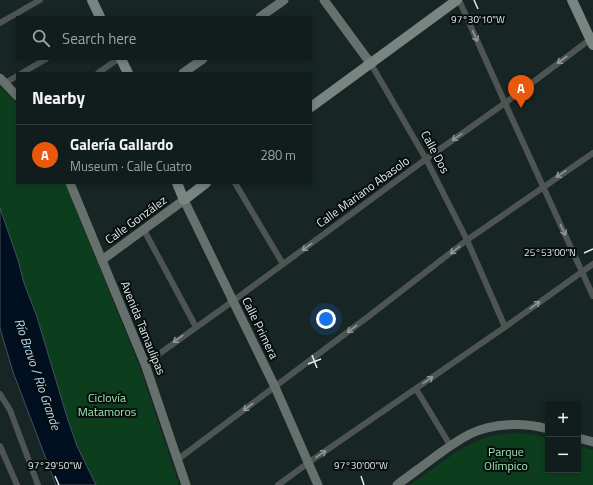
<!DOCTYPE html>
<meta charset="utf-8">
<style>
:root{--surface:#111c1c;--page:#1a2525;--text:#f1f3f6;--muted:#9ca1a3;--line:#303a3b;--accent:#ea580c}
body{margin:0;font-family:"Titillium Web",sans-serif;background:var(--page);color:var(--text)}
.controls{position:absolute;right:12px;bottom:12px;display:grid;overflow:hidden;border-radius:0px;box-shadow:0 2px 6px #0003}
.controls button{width:36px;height:36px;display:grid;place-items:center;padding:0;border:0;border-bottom:1px solid var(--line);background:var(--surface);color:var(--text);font:20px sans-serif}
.you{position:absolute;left:326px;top:319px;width:14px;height:14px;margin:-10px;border:3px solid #fff;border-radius:50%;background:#1a73e8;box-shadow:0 0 0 6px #1a73e833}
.badge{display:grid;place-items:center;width:26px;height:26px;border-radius:50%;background:var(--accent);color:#fff;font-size:13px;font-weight:700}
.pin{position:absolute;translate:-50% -33px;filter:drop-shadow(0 1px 2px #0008)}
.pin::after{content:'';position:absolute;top:21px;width:14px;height:12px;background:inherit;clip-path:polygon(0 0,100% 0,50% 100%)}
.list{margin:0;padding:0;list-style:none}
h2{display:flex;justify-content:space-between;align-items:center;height:52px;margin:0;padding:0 16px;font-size:17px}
h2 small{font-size:13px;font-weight:400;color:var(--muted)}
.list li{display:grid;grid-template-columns:26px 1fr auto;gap:12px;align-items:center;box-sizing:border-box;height:60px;padding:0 16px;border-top:1px solid var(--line)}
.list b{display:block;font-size:15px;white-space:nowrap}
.list p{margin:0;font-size:13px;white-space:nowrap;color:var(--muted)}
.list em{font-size:13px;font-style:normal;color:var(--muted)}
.icon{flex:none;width:22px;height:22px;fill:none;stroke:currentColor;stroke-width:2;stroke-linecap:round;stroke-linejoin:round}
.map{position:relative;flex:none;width:593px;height:485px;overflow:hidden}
.search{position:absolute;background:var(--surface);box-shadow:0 2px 6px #0003;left:16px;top:16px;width:296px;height:44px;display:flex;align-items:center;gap:10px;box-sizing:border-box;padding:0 14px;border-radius:0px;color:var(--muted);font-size:15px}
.panel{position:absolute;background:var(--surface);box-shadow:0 2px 6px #0003;left:16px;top:72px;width:296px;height:112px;border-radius:0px}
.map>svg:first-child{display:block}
.green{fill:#0c3e1e}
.water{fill:#001021;stroke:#44515d}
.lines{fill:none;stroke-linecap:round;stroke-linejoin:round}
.street{stroke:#4e5452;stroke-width:6}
.secondary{stroke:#66706d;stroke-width:9}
.primary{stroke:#798581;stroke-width:10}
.oneway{stroke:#909896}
.ticks{fill:none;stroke:#e1eaea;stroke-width:1.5}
.labels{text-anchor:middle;stroke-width:4;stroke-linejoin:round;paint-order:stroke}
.street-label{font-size:12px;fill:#e1eaea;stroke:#070d0d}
.park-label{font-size:12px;fill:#9ce5ad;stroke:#070d0d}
.water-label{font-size:13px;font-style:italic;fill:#add6f8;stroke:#070d0d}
.ticks-label{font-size:10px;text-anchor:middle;fill:#e1eaea;stroke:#070d0d;stroke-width:4;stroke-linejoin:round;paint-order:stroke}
</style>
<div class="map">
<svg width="593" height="485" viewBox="0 0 593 485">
<rect width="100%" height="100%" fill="#172525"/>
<g class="green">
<polygon points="0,86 17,104 17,183 65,183 139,365 179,485 96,485 77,446 67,417 37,317 24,283 18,260 0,208"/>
<path d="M514,433L530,434L548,438V470H578V446L593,450V485H410C432,470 459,447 484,438C493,435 503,434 514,433Z"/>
</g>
<polygon class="water" points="0,208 18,260 24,283 37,317 67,417 77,446 96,485 56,485 13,372 0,328"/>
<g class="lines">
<g class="street">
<polyline points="459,0 505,103 593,296"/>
<polyline points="0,23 40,0"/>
<polyline points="371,64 426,159 467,240 505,327"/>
<polyline points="22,73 46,59"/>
<polyline points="98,73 118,59"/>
<polyline points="5,83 17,76"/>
<polyline points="235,183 283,264"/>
<polyline points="144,230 196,327"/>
<polyline points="145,364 233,301 426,159 505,103 592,38"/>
<polyline points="416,389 450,445"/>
<polyline points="0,394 10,410 38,485"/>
<polyline points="0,446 17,485"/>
<polyline points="177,460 369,316 467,240 593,153"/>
<polyline points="278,485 308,463 505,327 593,264"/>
</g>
<g class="secondary">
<polyline points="324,0 371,64"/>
<polyline points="260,17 284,0"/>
<polyline points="183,73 203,59"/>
<polyline points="0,78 17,96"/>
<polyline points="70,183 145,364 186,485"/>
<polyline points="102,260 184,200 233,301 275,387 318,485"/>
<polyline points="578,438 593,442"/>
<path d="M397,485C410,475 423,466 436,456C447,448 458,440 470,434C493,423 523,422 548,429"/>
</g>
<g class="primary">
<polyline points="92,0 100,17"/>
<polyline points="572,0 593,45"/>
<polyline points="121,59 128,73"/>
<polyline points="311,107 457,0"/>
<polyline points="177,183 184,200 206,183"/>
</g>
</g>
<defs><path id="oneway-shaft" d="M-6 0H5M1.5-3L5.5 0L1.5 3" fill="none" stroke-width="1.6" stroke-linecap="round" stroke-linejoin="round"/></defs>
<g class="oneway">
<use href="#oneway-shaft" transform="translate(475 36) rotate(66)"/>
<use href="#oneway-shaft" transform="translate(562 60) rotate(143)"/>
<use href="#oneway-shaft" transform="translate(457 137) rotate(145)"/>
<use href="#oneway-shaft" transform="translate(561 174) rotate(146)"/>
<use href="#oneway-shaft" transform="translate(563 230) rotate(65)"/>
<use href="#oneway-shaft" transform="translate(307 247) rotate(144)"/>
<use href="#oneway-shaft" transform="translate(455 250) rotate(142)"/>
<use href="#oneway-shaft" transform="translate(535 305) rotate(-36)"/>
<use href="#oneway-shaft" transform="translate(352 329) rotate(143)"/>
<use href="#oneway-shaft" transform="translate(178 339) rotate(144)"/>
<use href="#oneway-shaft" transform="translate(428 380) rotate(-35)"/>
<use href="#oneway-shaft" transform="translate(248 407) rotate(143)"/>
<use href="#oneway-shaft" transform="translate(321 454) rotate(-34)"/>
</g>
<path class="ticks" d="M474,0L478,9M584,253L593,249M312,355L317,368M308,364L321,359M55,476L59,485M361,476L364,485"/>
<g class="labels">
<g class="street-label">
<text transform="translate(435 152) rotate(62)" y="4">Calle Dos</text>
<text transform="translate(363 192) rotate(-36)" y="4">Calle Mariano Abasolo</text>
<text transform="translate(136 220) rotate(-36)" y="4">Calle González</text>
<text transform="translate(143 328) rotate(68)" y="4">Avenida Tamaulipas</text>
<text transform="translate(260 328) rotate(64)" y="4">Calle Primera</text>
</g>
<g class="park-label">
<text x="107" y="402">Ciclovía<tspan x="107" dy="14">Matamoros</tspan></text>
<text x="506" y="456">Parque<tspan x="506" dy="14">Olímpico</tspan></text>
</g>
<g class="water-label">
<text transform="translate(38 374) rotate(71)" y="5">Río Bravo / Rio Grande</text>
</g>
</g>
<g class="ticks-label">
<text x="478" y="23">97°30'10"W</text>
<text x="550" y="256">25°53'00"N</text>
<text x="55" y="469">97°29'50"W</text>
<text x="361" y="469">97°30'00"W</text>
</g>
</svg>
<div class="controls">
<button>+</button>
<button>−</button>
</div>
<div class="you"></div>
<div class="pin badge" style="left:521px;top:108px">A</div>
<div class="search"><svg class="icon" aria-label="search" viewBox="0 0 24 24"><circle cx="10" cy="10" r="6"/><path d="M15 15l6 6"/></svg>Search here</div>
<section class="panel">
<h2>Nearby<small></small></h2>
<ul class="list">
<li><span class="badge">A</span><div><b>Galería Gallardo</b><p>Museum · Calle Cuatro</p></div><em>280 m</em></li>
</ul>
</section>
</div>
